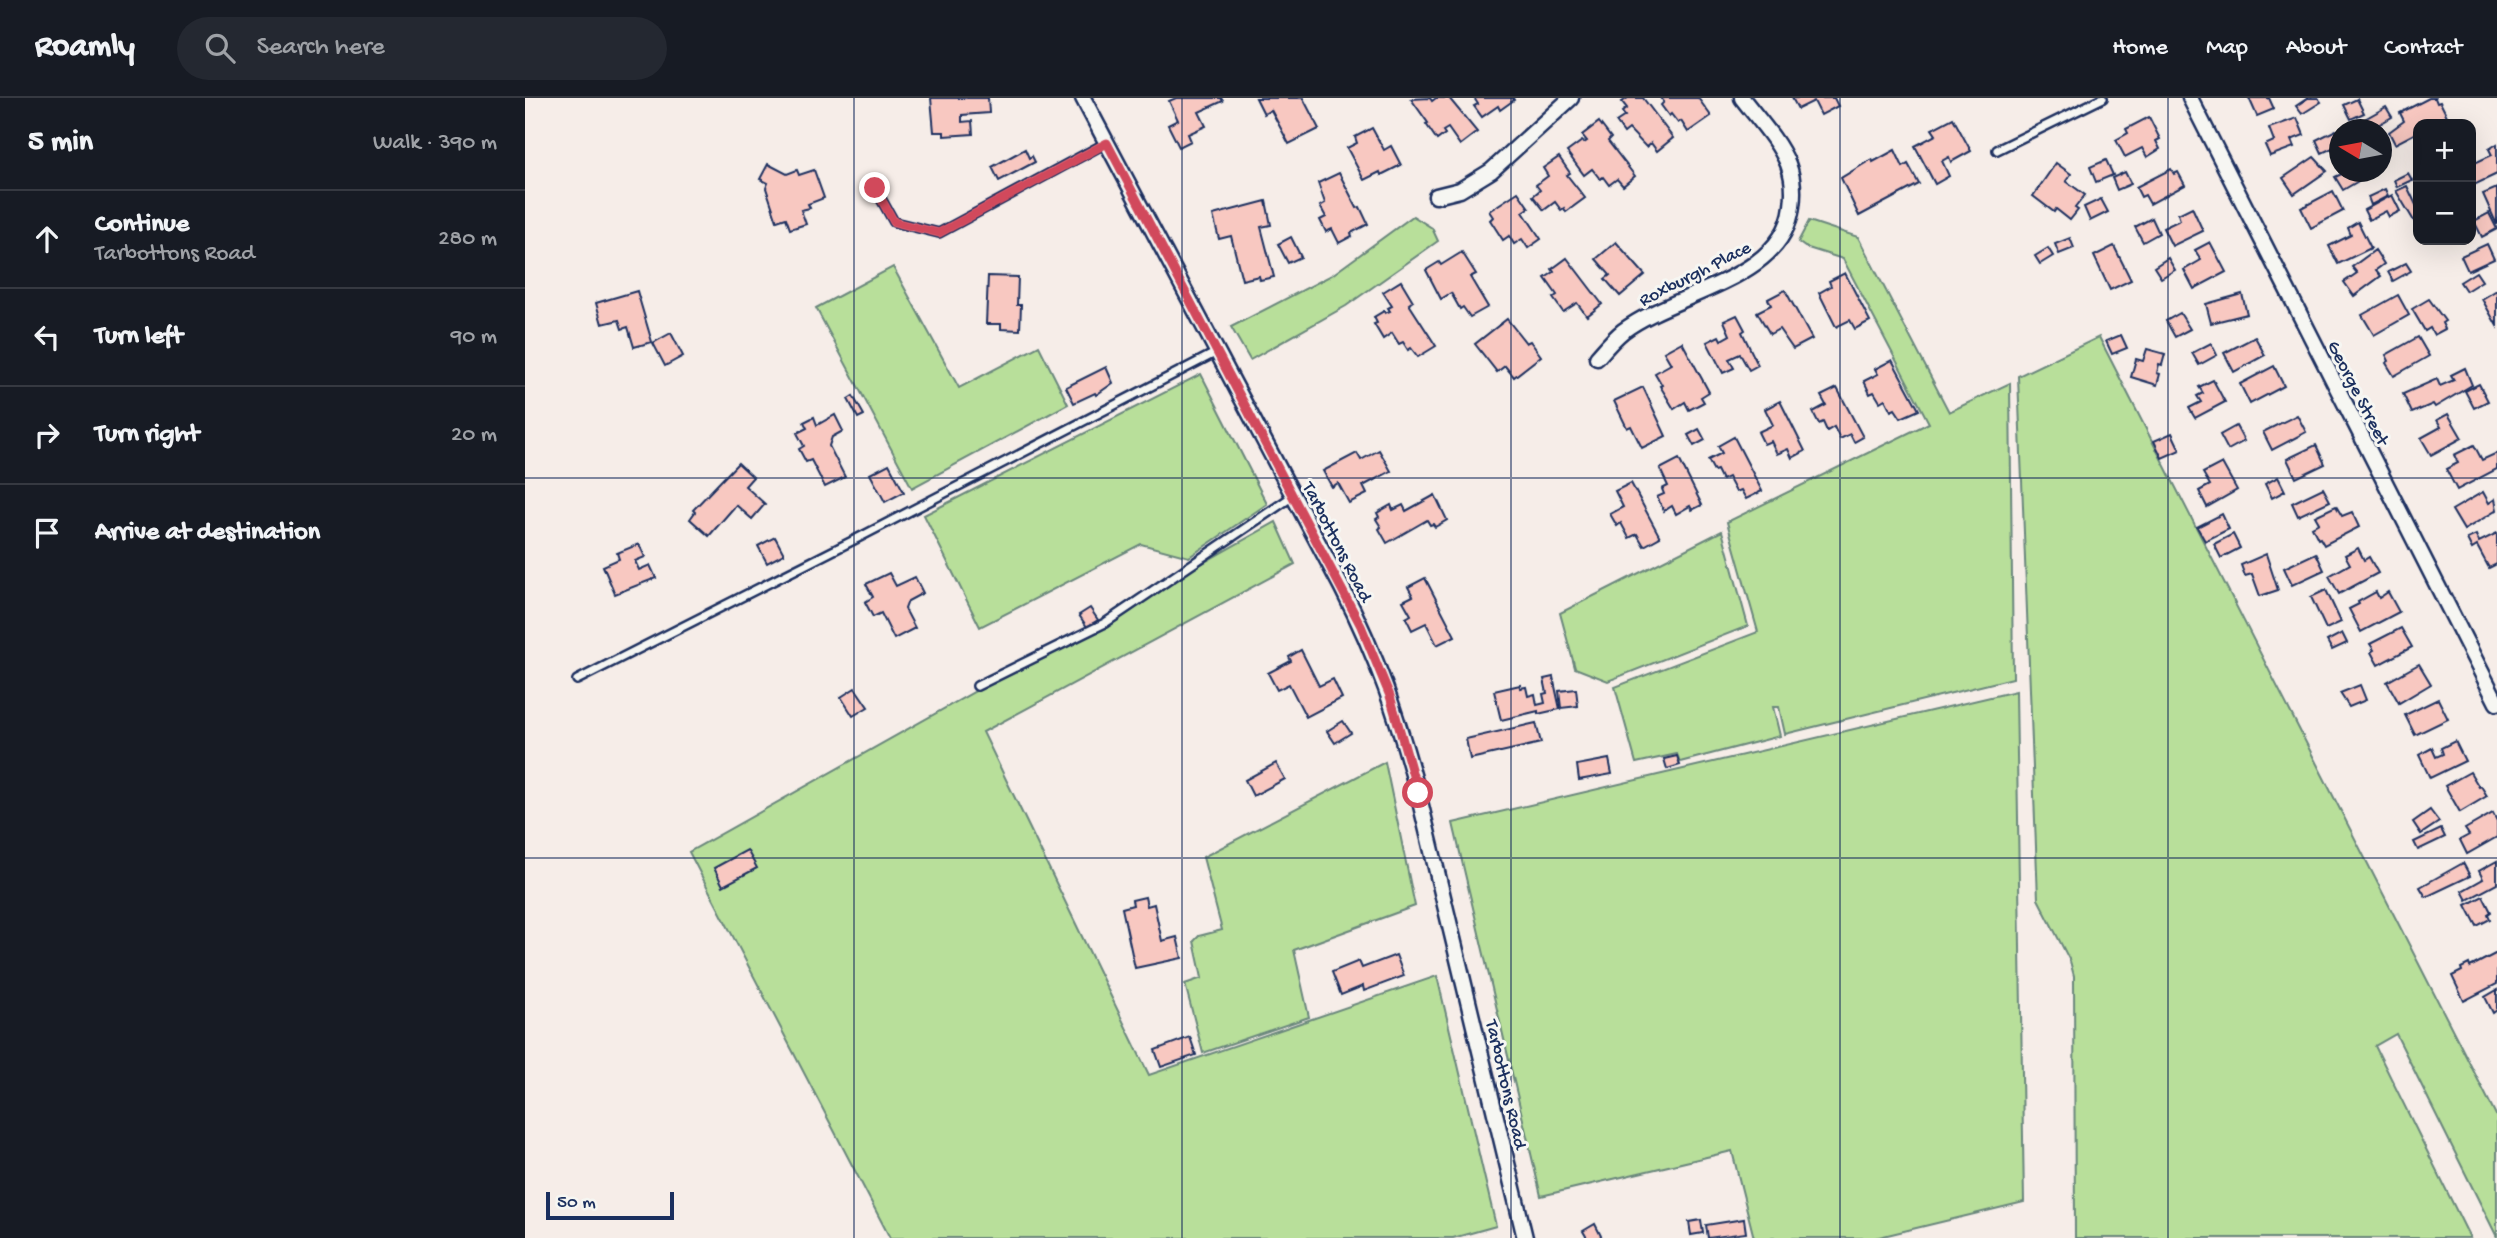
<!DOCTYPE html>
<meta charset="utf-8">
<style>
:root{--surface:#171b24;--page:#242831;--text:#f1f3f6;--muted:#9ea1a6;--line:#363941}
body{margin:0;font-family:"Gochi Hand",sans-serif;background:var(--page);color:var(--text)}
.controls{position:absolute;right:21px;top:21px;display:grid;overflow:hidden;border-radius:14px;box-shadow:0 7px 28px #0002}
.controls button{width:63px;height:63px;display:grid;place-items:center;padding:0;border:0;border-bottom:2px solid var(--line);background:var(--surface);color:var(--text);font:35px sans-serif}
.compass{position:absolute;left:1804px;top:21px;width:63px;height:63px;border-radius:50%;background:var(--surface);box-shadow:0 7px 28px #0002;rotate:280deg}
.scale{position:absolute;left:21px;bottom:18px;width:128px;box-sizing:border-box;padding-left:7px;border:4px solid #1b2f5e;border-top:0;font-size:19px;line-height:24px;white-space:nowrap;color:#1b2f5e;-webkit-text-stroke:5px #f6f6f2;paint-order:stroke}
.stop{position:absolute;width:21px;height:21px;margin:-16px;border:5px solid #d1495b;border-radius:50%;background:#fff}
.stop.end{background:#d1495b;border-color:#fff;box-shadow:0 2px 7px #0008}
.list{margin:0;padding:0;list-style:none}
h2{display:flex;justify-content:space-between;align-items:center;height:91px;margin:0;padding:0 28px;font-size:30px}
h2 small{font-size:23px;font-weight:400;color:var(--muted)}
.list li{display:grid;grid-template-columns:46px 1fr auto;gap:21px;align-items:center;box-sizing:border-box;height:98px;padding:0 28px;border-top:2px solid var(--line)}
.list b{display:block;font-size:26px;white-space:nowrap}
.list p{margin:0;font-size:23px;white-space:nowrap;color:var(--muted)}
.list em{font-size:23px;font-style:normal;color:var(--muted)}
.icon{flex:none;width:38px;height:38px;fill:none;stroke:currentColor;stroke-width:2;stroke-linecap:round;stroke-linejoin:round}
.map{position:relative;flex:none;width:1972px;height:1140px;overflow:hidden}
header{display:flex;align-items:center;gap:42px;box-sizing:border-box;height:98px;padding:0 35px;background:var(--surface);border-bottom:2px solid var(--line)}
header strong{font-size:33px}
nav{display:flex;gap:38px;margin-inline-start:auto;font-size:24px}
.search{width:490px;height:63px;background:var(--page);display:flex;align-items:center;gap:18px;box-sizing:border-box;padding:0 24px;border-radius:38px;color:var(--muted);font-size:26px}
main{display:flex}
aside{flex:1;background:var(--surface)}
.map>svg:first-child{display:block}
.green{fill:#b8df9a;stroke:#6a877c;stroke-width:2}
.building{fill:#f8c8c1;stroke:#1b2f5e;stroke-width:2}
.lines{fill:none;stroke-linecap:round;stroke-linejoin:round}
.service-casing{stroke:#1b2f5e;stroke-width:12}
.minor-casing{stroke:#1b2f5e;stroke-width:19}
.service{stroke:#f6f6f2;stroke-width:7}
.minor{stroke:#f6f6f2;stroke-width:14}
.route{stroke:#d1495b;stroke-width:9}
.grid{fill:none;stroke:#1b2f5e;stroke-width:2;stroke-opacity:0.55}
.labels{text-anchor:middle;stroke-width:6;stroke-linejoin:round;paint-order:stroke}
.street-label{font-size:19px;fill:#1b2f5e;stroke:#f6f6f2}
</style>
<header>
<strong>Roamly</strong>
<div class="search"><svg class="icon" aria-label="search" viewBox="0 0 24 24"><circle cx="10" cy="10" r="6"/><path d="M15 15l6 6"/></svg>Search here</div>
<nav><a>Home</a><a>Map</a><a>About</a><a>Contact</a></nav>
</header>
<main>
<aside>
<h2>5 min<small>Walk · 390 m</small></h2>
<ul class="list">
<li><svg class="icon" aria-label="ahead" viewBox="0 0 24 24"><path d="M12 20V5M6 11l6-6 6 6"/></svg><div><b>Continue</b><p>Tarbottons Road</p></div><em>280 m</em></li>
<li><svg class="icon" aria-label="left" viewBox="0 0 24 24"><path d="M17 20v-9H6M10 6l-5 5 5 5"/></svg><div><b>Turn left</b></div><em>90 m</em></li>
<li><svg class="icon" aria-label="right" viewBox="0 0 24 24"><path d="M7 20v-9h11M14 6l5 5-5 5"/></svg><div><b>Turn right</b></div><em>20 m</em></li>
<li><svg class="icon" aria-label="arrive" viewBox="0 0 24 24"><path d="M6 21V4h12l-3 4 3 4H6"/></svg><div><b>Arrive at destination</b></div></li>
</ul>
</aside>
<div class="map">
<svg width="1972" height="1140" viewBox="0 0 1972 1140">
<rect width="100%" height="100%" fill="#f6ede8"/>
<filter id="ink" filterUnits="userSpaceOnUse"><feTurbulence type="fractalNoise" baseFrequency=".0143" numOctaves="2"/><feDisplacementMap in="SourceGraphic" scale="14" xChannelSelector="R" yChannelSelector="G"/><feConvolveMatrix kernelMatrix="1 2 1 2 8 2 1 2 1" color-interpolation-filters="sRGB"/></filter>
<g filter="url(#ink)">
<g class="green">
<polygon points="888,118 907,130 913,143 821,208 725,262 706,229 807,177"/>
<polygon points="1284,123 1333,139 1424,314 1485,285 1488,580 1260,636 1254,609 1248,609 1255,638 1155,664 1152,656 1111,665 1090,589 1233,534 1202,424 1404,325 1318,161 1280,149 1273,144"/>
<polygon points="368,169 434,290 514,248 543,306 387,390 291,210"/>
<polygon points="1574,239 1972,1019 1972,1139 1871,936 1850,948 1945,1140 1550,1140 1549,878 1545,863 1513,801 1493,278"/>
<polygon points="676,276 742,406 664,459 616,446 455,529 399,417"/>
<polygon points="751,424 770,466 458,634 624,977 912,878 971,1128 928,1140 365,1140 164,754"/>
<polygon points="1197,433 1223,528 1083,583 1050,570 1035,515"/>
<polygon points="1491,593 1499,1104 1350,1140 1229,1140 1207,1053 1016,1098 928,725"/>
<polygon points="860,664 890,808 769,852 784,919 678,955 660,886 677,880 669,843 674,838 697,832 678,759"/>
</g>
<g class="building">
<polygon points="406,0 463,0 464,15 437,17 437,24 447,23 448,36 419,38 419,34 409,34"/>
<polygon points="651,0 696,0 698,3 674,14 681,28 663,36 666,43 654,49 643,27 653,22 644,3"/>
<polygon points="731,0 778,0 794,31 764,46 746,12 739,16"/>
<polygon points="905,0 907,3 911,0 924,0 952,34 935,47 923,30 918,33 920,36 912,42 901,26 903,25 886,1"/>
<polygon points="949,0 988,0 989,2 975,12 973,8 957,19 949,8 953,6"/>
<polygon points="1103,0 1118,0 1148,40 1132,53 1126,45 1121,49 1104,31 1099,35 1091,24 1100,18 1097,14 1102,10 1097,4"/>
<polygon points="1136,0 1173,0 1186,18 1163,34 1156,23 1153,25 1146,16 1144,18 1136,7 1139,4"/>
<polygon points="1267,0 1309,0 1313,8 1296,17 1289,3 1273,11"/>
<polygon points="1724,0 1744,0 1749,11 1732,18"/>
<polygon points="1783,0 1793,0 1796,4 1777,16 1771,8"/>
<polygon points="1904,0 1910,0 1912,5 1915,4 1922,18 1907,26 1893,26 1893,34 1870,46 1864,34 1879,23 1875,15"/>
<polygon points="1832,1 1839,15 1826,21 1819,7"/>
<polygon points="1861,9 1867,19 1844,32 1834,32 1831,26"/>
<polygon points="1624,19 1635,41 1631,43 1635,51 1622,59 1617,50 1600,59 1591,42 1603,35 1601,31"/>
<polygon points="1428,20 1446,53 1426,64 1424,59 1417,63 1424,78 1410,86 1390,48 1411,37 1407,31"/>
<polygon points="1772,20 1779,37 1766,42 1769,49 1745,58 1740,47 1749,43 1744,30"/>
<polygon points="1074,24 1086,40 1083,43 1110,78 1098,88 1092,81 1084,87 1078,79 1075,81 1067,71 1059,77 1042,54 1057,43 1059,45 1062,43 1057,37"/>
<polygon points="847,30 859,52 866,48 876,67 856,77 855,74 839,82 822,50 832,45 830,39"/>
<polygon points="1811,32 1814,38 1814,47 1797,55 1791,42"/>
<polygon points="1972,46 1972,76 1951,86 1950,84 1946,86 1946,65 1951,62 1952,64 1967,57 1964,51"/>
<polygon points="500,51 504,60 507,58 510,64 474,83 467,69"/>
<polygon points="1370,52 1378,69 1383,66 1394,86 1334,118 1316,80 1347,61 1348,64"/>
<polygon points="1034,59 1045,75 1042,77 1060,100 1041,114 1039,110 1036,112 1030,104 1019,112 1008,98 1015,92 1011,87 1023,78 1018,70"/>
<polygon points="1789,59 1802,73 1769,96 1758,80"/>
<polygon points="1581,62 1588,77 1571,84 1565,69"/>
<polygon points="1531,65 1546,76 1541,83 1560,97 1550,110 1553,112 1545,122 1531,111 1529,114 1508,98"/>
<polygon points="243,66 262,76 272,72 274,77 289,72 299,100 283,106 285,110 276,112 281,126 265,131 261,120 252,123 241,90 243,85 235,81"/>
<polygon points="1646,71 1649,76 1653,74 1660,87 1625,106 1620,97 1616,99 1611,89"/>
<polygon points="1600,74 1606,86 1592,92 1587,80"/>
<polygon points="1821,74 1839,74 1842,78 1818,92 1810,79"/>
<polygon points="814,75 832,110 835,109 843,126 826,135 827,138 814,145 807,131 801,134 795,122 801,119 795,108 800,105 793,85"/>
<polygon points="1883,75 1887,82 1872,89 1869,82"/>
<polygon points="1882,88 1893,111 1893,121 1889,123 1871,93"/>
<polygon points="1972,90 1972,127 1958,96"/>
<polygon points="1860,91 1863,98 1846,107 1843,99"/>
<polygon points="1808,93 1818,113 1786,130 1776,110"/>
<polygon points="993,94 1004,110 998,114 1016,141 1003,150 997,141 989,146 984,138 978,142 965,122 968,119 964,113"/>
<polygon points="1867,97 1875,113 1864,119 1861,113 1844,122 1839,112"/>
<polygon points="1576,101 1583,114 1565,123 1559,109"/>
<polygon points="741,103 746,127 736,129 749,179 735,182 734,178 717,182 706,138 694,141 688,117"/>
<polygon points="1667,109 1678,133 1647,148 1638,130 1655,122 1653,116"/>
<polygon points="1964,115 1972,131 1957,139 1949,123"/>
<polygon points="1627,120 1634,135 1618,144 1610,129"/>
<polygon points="1833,124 1846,150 1813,166 1804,148 1826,137 1823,130"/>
<polygon points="766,139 776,159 763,165 753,146"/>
<polygon points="1545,140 1549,150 1534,156 1530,146"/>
<polygon points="1091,144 1120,177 1095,198 1080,181 1085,177 1071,161"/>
<polygon points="1685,144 1701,174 1669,191 1659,172 1676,162 1670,152"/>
<polygon points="1962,146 1969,161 1943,173 1936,158"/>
<polygon points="1589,148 1606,182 1585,192 1569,158"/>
<polygon points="1523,150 1528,158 1515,166 1510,158"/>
<polygon points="1850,152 1859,166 1851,172 1856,178 1829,198 1819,184 1832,175 1827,169"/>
<polygon points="937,154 951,176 945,179 963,209 945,219 938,209 935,211 926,195 916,201 901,172 914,164 916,167"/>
<polygon points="1042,160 1077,206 1062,218 1052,205 1038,214 1028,200 1032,197 1020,180 1029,174 1027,171"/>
<polygon points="1643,160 1650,172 1636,180 1629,169"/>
<polygon points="1881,165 1886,173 1868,183 1863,174"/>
<polygon points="1951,174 1957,183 1941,193 1935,184"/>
<polygon points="1320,175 1345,223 1330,231 1325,222 1311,229 1294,195 1306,188 1304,183"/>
<polygon points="463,178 493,179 492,207 496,207 495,232 476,231 476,226 461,226"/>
<polygon points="876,183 888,203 884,206 911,248 893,259 886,250 883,252 878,244 874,246 867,235 858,241 849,226 852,225 849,219 859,213 860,215 865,213 863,210 867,208 858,194"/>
<polygon points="1260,192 1287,241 1268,251 1254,231 1245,236 1232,214 1246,207 1243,201"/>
<polygon points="1972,192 1972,228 1957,201"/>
<polygon points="112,193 127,244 109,249 103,229 97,231 94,222 77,226 71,205"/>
<polygon points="1717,196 1722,216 1686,225 1681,206"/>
<polygon points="1873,197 1884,217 1849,237 1837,217"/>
<polygon points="1904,201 1920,223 1917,225 1920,231 1909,237 1905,230 1900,233 1887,211"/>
<polygon points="1655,215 1665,231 1650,239 1641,223"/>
<polygon points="1212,217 1220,232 1217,234 1233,267 1224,272 1215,256 1204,261 1209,270 1198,275 1182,244 1194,238 1196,242 1205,237 1199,223"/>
<polygon points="982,221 1001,245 1005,243 1016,258 989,279 980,268 972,274 950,246"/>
<polygon points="146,235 158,258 140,268 128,245"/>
<polygon points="1596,237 1602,250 1587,256 1581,243"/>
<polygon points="1730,239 1740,257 1709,274 1699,255"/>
<polygon points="1893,239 1904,258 1869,278 1861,265 1864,263 1861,257"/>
<polygon points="1157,244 1184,294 1176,299 1179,304 1164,312 1160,304 1149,311 1135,288 1137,287 1130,275 1146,266 1139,254"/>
<polygon points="1686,245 1692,257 1674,267 1667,255"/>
<polygon points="1622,251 1640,256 1637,267 1634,266 1632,275 1635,276 1632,287 1606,279 1611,261 1618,263"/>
<polygon points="1367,262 1394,312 1376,320 1370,311 1366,313 1360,301 1355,304 1349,294 1345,296 1339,283 1353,276 1350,271"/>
<polygon points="1749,268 1759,288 1725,306 1715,286"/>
<polygon points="581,269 588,285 571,297 570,295 549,305 541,289"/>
<polygon points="1940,270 1947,287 1910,309 1908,306 1887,315 1878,296 1912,281 1915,288 1929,282 1926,277"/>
<polygon points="1688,282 1700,304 1670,320 1664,310 1676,304 1672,298 1678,295 1674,289"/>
<polygon points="1954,286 1963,303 1949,310 1940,293"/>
<polygon points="1118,289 1141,338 1117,350 1106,328 1102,330 1089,303"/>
<polygon points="1312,290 1338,339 1329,344 1325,336 1315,341 1309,329 1302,333 1298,324 1294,326 1288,314 1301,307 1296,298"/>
<polygon points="328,298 339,317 333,320 323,301"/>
<polygon points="1255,303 1280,353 1267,360 1263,351 1252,356 1246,343 1239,346 1233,334 1248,327 1240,311"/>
<polygon points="1923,316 1937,340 1906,357 1896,340 1916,329 1912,322"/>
<polygon points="310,317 318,333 307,339 304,348 320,379 300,389 286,362 281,364 274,351 279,348 272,335 282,330 279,324 289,319 292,327"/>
<polygon points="1772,317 1781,334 1747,352 1738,334"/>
<polygon points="1711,328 1719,343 1703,352 1695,337"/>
<polygon points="1174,331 1180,342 1169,348 1163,337"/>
<polygon points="1647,335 1655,352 1637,360 1629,343"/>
<polygon points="1209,339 1237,393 1221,401 1216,392 1211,394 1203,379 1197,382 1192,372 1189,373 1183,362 1197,355 1193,348"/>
<polygon points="1791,347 1800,366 1771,380 1762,361"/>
<polygon points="1949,347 1957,362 1972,355 1972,371 1932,392 1921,371 1933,365 1929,357"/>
<polygon points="854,352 866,373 838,388 842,396 824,405 813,385 807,389 798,373 832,355 836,362"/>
<polygon points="1154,361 1177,407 1167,412 1165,408 1151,416 1147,408 1139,413 1132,399 1139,396 1137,391 1143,388 1135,371"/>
<polygon points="213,365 228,379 220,388 240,406 227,421 211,407 184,438 165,421 170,414 168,412"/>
<polygon points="1697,365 1712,392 1682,409 1674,393 1685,387 1678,375"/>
<polygon points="364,366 379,394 360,404 345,376"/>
<polygon points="1753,379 1760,393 1747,400 1740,386"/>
<polygon points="1106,385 1135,439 1119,448 1112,436 1104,440 1096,425 1092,428 1085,416 1098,409 1090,393"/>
<polygon points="1798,390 1805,403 1773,418 1767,405"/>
<polygon points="1958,394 1964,405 1970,401 1972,412 1939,432 1927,412"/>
<polygon points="910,397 922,422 910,429 908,426 905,427 902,422 862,445 854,431 856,429 851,421 854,419 852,415 866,407 868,412 878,407 881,413"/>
<polygon points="1811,408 1817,418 1827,414 1834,429 1799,447 1795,440 1793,441 1787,429 1794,425 1790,418"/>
<polygon points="1697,416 1704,431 1680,443 1672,429"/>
<polygon points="1972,435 1972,466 1964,470 1952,448 1947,451 1942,441 1951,437 1954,444"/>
<polygon points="1708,436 1715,450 1696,460 1689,446"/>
<polygon points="250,439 259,456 242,465 233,448"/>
<polygon points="114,446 120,459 110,463 114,472 125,467 131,480 90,496 78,468 94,461 92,455"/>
<polygon points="1833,450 1839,462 1844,459 1853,475 1814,496 1804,478 1825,466 1820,457"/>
<polygon points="1791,455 1799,472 1767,487 1759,470"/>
<polygon points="1741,456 1753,492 1735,498 1727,476 1720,478 1716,467"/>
<polygon points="364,475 371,488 390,479 398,495 383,503 380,511 390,530 369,541 356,515 348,519 340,504 348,499 341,486"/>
<polygon points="900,480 930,538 912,547 901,525 887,532 881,520 886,517 878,503 888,498 883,489"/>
<polygon points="1801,492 1816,524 1801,531 1786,499"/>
<polygon points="1851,494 1854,500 1863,494 1874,514 1836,534 1824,511 1834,506 1833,504"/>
<polygon points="565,510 573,522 562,529 554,517"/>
<polygon points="1876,530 1887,549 1853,567 1846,554 1849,552 1845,546"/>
<polygon points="1817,535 1822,545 1807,552 1802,543"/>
<polygon points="776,552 794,588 808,581 817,600 781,619 764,586 752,592 743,575 766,563 764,559"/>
<polygon points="1894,566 1906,586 1874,605 1862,584"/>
<polygon points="1028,579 1035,611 1013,616 1013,613 976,622 969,593 995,587 995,590 1001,589 1003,598 1010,596 1012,607 1020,605 1018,596 1022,595 1019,581"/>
<polygon points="1835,587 1841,602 1824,609 1815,595"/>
<polygon points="330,590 343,609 328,618 316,599"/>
<polygon points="1051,591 1053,608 1036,610 1034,593"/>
<polygon points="1913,601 1923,621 1890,637 1880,617"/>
<polygon points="818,623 826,635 810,645 802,633"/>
<polygon points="1011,625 1016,645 945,661 941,641"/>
<polygon points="1930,643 1940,663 1905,680 1894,657 1907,650 1911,659 1918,656 1916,650"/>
<polygon points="1152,658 1155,667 1142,671 1139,661"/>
<polygon points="1084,661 1087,676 1054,682 1052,667"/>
<polygon points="751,665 760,681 728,698 720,682"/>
<polygon points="1945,674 1954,689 1956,688 1962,698 1935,714 1920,688"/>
<polygon points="1905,712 1914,724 1896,736 1888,724"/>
<polygon points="1968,715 1972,723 1972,739 1942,756 1935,742 1944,737 1940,731"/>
<polygon points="1916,731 1920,739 1893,752 1889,744"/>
<polygon points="222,752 232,770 198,788 189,770"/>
<polygon points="1972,763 1972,786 1942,802 1937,793 1958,781 1954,773"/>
<polygon points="1938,765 1945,778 1901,799 1895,789"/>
<polygon points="1958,798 1966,814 1963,816 1965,821 1952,828 1941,807"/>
<polygon points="620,799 622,808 629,806 637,843 652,839 657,860 610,870 597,810 608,807 607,802"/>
<polygon points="1972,855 1972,886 1939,903 1927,878 1937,873 1936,870 1944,866 1945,869"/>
<polygon points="871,857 879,878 839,893 838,888 816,897 807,874 834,863 837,870"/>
<polygon points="1972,892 1972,912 1968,915 1960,899"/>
<polygon points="665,939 671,957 636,969 630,952"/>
<polygon points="1219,1121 1221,1135 1183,1140 1181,1127"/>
<polygon points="1176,1122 1178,1135 1166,1137 1164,1124"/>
<polygon points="1070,1126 1077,1140 1062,1140 1058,1133"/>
</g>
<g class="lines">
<defs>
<g id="service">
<polyline points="1472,52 1578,0"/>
<polyline points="350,90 369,124 414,135 581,45"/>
<polyline points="52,582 337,438 692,254"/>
<polyline points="452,588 580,525 768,398"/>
</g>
<g id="minor">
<path d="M558,0L817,490C852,558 873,620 893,695L1000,1140"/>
<polyline points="1665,0 1972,605"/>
<polyline points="911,98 935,92 966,73 1046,0"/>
<path d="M1072,260C1080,251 1088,241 1098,233C1149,194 1259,182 1267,108C1269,94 1268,79 1263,66C1253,42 1233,21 1217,0"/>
</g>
</defs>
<use href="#service" class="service-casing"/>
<use href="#minor" class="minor-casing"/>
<use href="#service" class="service"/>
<use href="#minor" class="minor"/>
</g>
</g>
<g class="lines" filter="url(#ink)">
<polyline class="route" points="350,90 369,124 414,135 582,45 836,528 865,598 893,695"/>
</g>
<path class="grid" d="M329,0V1140M657,0V1140M986,0V1140M1315,0V1140M1643,0V1140M0,380H1972M0,760H1972"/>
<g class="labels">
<g class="street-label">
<text transform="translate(1169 174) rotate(-27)" y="7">Roxburgh Place</text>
<text transform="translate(1835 294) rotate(63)" y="7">George Street</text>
<text transform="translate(814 443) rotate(63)" y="7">Tarbottons Road</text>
<text transform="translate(983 986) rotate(77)" y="7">Tarbottons Road</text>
</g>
</g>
</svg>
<div class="controls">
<button>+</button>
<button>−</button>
</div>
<svg class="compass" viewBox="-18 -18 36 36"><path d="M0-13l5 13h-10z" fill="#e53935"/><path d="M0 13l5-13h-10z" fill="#9ea1a6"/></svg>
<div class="scale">50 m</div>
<div class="stop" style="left:893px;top:695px"></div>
<div class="stop end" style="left:350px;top:90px"></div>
</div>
</main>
